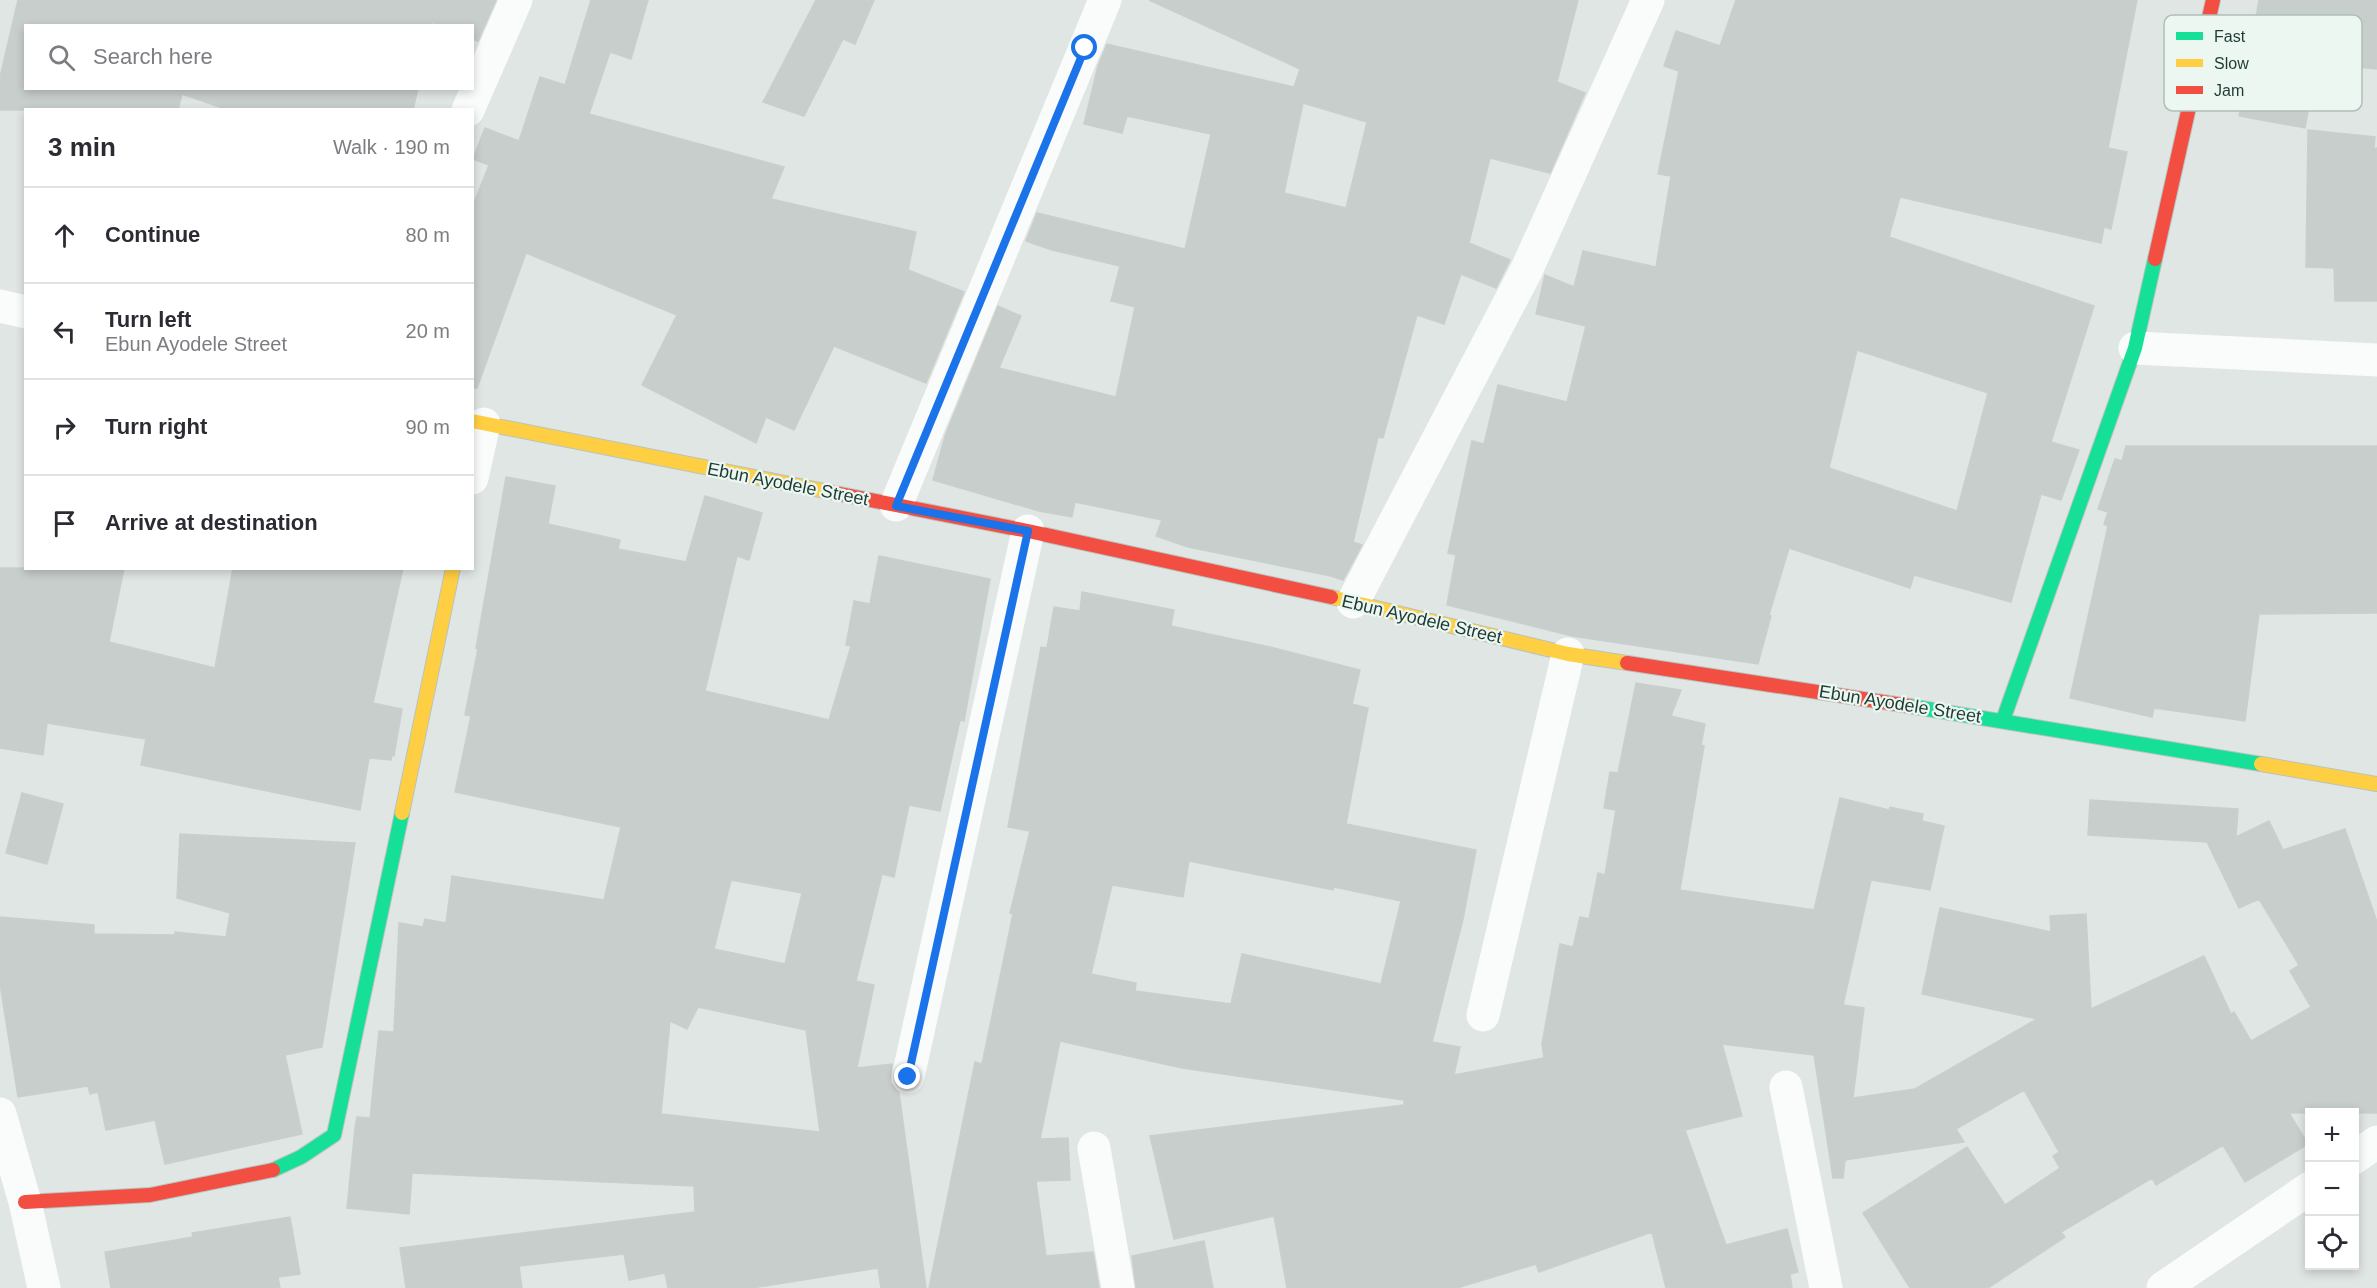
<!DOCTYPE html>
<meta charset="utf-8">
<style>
:root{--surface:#fff;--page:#f2f2f3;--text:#2b2b33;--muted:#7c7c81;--line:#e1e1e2}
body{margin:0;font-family:Helvetica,sans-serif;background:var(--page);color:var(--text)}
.controls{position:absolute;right:18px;bottom:18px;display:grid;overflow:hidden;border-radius:0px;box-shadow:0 3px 9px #0003}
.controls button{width:54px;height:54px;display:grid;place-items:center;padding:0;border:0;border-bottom:2px solid var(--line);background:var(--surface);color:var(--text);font:30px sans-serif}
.stop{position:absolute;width:18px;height:18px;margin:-14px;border:4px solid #1a73e8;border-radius:50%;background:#fff}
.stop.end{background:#1a73e8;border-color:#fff;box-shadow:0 2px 6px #0008}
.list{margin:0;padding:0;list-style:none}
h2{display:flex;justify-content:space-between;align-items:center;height:78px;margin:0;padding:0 24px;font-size:26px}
h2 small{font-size:20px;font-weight:400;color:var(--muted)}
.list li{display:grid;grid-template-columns:39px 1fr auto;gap:18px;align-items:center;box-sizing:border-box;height:96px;padding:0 24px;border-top:2px solid var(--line)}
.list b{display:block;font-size:22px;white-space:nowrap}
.list p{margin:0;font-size:20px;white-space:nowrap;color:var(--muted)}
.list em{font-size:20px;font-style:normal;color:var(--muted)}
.icon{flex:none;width:33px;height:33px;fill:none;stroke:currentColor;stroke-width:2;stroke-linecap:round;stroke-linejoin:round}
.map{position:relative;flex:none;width:2377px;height:1288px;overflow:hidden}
.search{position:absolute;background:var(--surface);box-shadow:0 3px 9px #0003;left:24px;top:24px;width:450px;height:66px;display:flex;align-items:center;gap:15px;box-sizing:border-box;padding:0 21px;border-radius:0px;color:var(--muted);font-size:22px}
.panel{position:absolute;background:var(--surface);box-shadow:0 3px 9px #0003;left:24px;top:108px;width:450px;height:462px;border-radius:0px}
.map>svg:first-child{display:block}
.building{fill:#c7cecb;stroke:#c9cfcd;stroke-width:1.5;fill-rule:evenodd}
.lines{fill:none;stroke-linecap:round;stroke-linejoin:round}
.fast-casing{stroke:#b9c3c0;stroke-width:16}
.slow-casing{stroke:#b9c3c0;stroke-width:16}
.jam-casing{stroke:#b9c3c0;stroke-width:16}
.street{stroke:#fafbfb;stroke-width:33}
.fast{stroke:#16e098;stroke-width:14}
.slow{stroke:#ffcf43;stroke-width:14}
.jam{stroke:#f24e42;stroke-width:14}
.route{stroke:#1a73e8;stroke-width:8}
.labels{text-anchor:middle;stroke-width:4.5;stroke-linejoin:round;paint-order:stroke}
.street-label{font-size:18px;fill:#1d3b34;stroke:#edf7f2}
.key{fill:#edf7f2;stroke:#afbfb9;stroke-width:1.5}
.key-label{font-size:16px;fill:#1d3b34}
</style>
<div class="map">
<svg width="2377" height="1288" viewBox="0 0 2377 1288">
<rect width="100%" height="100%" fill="#e0e6e4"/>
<g class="building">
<polygon points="18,0 496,0 478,41 472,39 472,26 440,26 432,22 431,26 26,26 26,88 418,88 413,110 228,110 182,94 178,110 0,110 0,77"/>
<polygon points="591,0 648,0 631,59 610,52 589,114 784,167 771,199 916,232 908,270 964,292 926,383 834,346 794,430 766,417 756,443 642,385 677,315 526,253 477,388 472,388 472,208 489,165 473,159 485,128 519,141 540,77 565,85"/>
<polygon points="816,0 874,0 855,44 843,39 804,116 763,102"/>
<path d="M1149,0H1578L1557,82L1585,93L1550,173L1490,158L1469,243L1510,260L1496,288L1461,274L1444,324L1417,315L1383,438L1378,437L1353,542L1362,545L1343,580L1331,576L1188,547L1156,536L1162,520L1075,502L1072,517L1039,511L933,480L945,436L998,306L1021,316L999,368L1116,397L1135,307L1111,301L1120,266L1052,250L1026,241L1037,213L1185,249L1211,134L1127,116L1122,133L1084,124L1098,66L1107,44L1294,87L1300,69ZM1303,103L1367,122L1346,208L1284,193Z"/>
<path d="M1736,0H2137L2108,148L2127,152L2111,229L2104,227L2101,243L1900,197L1889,237L2094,306L2051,442L2079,450L2061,500L2041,494L2011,602L1914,575L1910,588L1789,548L1769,615L1771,616L1758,664L1572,636L1447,605L1456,555L1448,553L1472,441L1484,444L1498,385L1567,402L1586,326L1536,314L1545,275L1574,287L1583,251L1656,267L1671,176L1658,174L1679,71L1664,66L1676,31L1720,46ZM1857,350L1988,393L1957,511L1829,468Z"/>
<polygon points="2259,0 2377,0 2377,69 2317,63 2305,128 2239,116"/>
<polygon points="2308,130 2375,137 2374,148 2377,148 2377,301 2335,301 2334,268 2306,267"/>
<polygon points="2126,446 2377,446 2377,613 2259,614 2245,721 2154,708 2152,717 2070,698 2108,526 2104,524 2108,512 2098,509 2115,459 2122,461"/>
<path d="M506,477L555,486L548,524L620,540L618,549L686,562L705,496L762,513L749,560L737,556L705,691L829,720L851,646L846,645L854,601L870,604L879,556L990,579L964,721L960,720L940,811L909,805L894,877L882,874L856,981L874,985L857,1068L892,1064L890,1082L899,1093L926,1288H881L878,1268L752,1288H668L665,1273L629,1280L624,1254L519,1266L522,1288H406L400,1248L695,1212L694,1186L412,1173L409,1214L347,1208L355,1128L357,1117L370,1118L379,1031L394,1032L399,923L423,927L425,919L446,923L452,876L604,900L621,827L455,792L471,716L465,715L478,649L476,648ZM731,880L802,893L785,964L714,949ZM698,1007L806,1030L820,1132L661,1114L670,1021L687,1029Z"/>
<polygon points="0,568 124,568 109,642 215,668 233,568 403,568 373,703 402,709 394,756 392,755 391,760 369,758 360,810 141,765 146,739 47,723 43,755 0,748"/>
<path d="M1082,592L1174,610L1171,626L1270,647L1360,670L1352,704L1368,708L1346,824L1476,850L1463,919L1432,1042L1460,1047L1454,1075L1544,1058L1542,1044L1560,944L1573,947L1580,917L1589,919L1598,873L1605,875L1616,810L1604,808L1610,772L1618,773L1636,683L1681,690L1671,716L1705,724L1701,745L1704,746L1680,890L1814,910L1840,798L1889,810L1890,807L1923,814L1922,821L1944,826L1930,890L1871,880L1843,1005L1864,1008L1853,1098L1915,1089L2037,1019L1922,994L1940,908L2051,932L2050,916L2086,914L2091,1009L2204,956L2231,1014L2234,1012L2251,1041L2311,1007L2290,971L2299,965L2259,899L2239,908L2207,842L2088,835L2090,800L2238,809L2236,837L2269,821L2283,850L2345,829L2377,922V1113H2289L2308,1144L2245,1182L2223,1145L2156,1185L2152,1178L2061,1232L2065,1237L1988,1288H1910L1863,1213L1967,1147L2005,1205L2060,1168L2053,1156L2059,1152L2024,1090L1956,1129L1964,1142L1845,1160L1843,1178H1833L1814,1055L1722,1044L1742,1116L1685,1130L1726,1245L1787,1229L1798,1272L1790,1274L1792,1288H1666L1652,1232L1539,1272L1536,1264L1457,1288H1287L1274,1216L1174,1239L1150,1136L1404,1105V1100L1182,1068L1060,1041L1040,1139L1068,1138L1070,1180L1036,1181L1046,1256L1093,1252L1099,1288H929L975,1062L982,1064L1013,914L1010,913L1030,831L1008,827L1041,647L1047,648L1054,607L1080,611ZM1189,861L1333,890L1334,887L1401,901L1381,984L1242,954L1231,1004L1135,991L1136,983L1091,974L1112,885L1183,897Z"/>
<polygon points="22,793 63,804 47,864 6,853"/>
<polygon points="180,834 355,843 322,1047 285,1055 302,1134 165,1164 155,1120 106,1130 98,1092 90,1094 88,1086 18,1097 0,984 0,917 94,925 94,934 175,935 175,932 226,937 230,913 177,898"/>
<polygon points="290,1217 300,1274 278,1277 280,1288 111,1288 105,1252 193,1237 192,1233"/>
<polygon points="1204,1241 1213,1288 1136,1288 1132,1256"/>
</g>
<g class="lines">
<defs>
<g id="fast">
<polyline points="1909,706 2261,764"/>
<polyline points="2003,720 2135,348 2155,259"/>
<polyline points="273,1170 301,1157 334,1135 402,813"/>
</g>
<g id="slow">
<polyline points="472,421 835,493"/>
<polyline points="1331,597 1568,654 1627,663"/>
<polyline points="2261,764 2377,784"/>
<polyline points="402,813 453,568"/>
</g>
<g id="jam">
<polyline points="2155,259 2213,0"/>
<polyline points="835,493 1028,531 1331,597"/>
<polyline points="1627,663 1909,706"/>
<polyline points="25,1202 150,1195 273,1170"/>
</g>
</defs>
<use href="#fast" class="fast-casing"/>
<use href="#slow" class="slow-casing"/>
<use href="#jam" class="jam-casing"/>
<g class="street">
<polyline points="468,110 516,0"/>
<polyline points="0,306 26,312"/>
<polyline points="2135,348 2377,360"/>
<polyline points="472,478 484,424"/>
<polyline points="896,505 1105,0"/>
<polyline points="1353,602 1526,271 1648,0"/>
<polyline points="1483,1015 1568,654"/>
<polyline points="908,1077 1028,531"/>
<polyline points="1786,1087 1826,1288"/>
<polyline points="0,1114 25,1202 44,1288"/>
<polyline points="1094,1148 1118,1288"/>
<polyline points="2354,1158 2377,1142"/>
<polyline points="2163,1288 2310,1188"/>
</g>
<use href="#fast" class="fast"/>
<use href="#slow" class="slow"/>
<use href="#jam" class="jam"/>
</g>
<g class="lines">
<polyline class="route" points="908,1077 1028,531 896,506 1085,48"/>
</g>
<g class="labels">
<g class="street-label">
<text transform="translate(788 484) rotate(11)" y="6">Ebun Ayodele Street</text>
<text transform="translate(1422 619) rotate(13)" y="6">Ebun Ayodele Street</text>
<text transform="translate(1900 704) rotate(9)" y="6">Ebun Ayodele Street</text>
</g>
</g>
<rect x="2164" y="15" width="198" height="96" rx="9" class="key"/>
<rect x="2176" y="32" width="27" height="8" fill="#16e098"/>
<rect x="2176" y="59" width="27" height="8" fill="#ffcf43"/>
<rect x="2176" y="86" width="27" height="8" fill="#f24e42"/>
<g class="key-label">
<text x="2214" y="42">Fast</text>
<text x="2214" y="69">Slow</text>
<text x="2214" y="96">Jam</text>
</g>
</svg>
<div class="controls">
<button>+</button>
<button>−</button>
<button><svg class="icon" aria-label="locate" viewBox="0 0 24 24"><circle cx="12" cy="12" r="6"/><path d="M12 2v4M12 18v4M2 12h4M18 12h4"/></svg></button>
</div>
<div class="stop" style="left:1085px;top:48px"></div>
<div class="stop end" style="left:908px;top:1077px"></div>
<div class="search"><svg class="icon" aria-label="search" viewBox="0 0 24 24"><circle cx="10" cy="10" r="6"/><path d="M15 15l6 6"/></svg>Search here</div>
<section class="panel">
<h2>3 min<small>Walk · 190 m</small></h2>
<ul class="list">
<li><svg class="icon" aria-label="ahead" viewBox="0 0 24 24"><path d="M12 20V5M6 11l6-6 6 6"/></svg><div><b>Continue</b></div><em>80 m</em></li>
<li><svg class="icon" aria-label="left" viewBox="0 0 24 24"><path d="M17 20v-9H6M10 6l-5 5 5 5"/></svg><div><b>Turn left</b><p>Ebun Ayodele Street</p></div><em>20 m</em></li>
<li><svg class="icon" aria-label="right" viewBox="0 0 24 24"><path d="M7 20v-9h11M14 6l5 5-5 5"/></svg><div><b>Turn right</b></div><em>90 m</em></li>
<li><svg class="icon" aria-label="arrive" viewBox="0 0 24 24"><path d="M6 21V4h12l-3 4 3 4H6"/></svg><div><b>Arrive at destination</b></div></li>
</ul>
</section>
</div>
